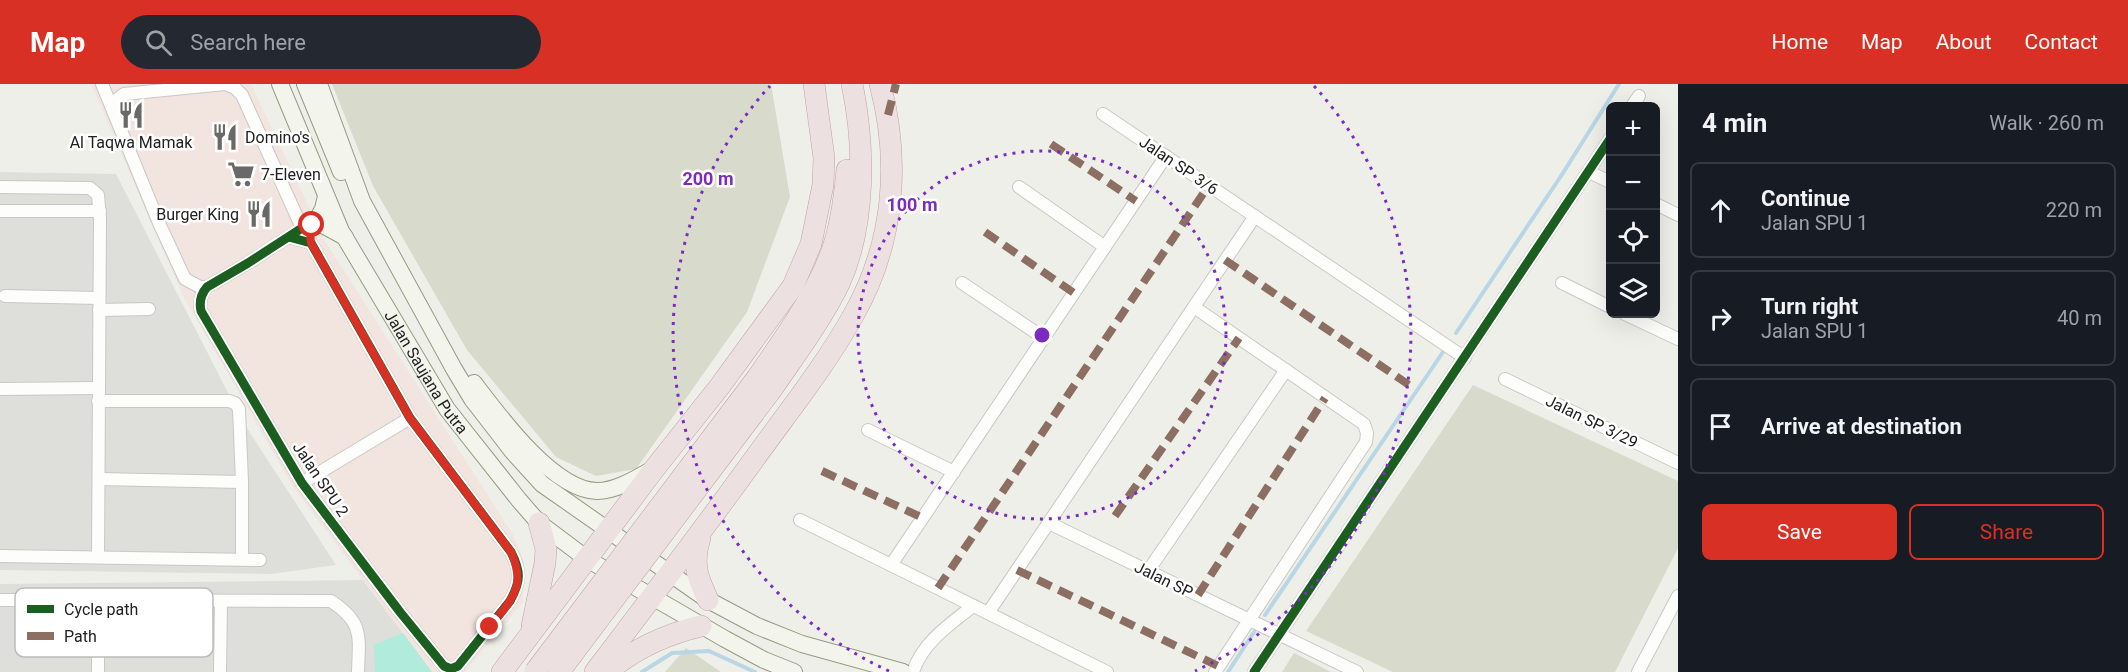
<!DOCTYPE html>
<meta charset="utf-8">
<style>
:root{--surface:#171b24;--page:#242831;--text:#f1f3f6;--muted:#9ea1a6;--line:#363941;--accent:#d93025}
body{margin:0;font-family:Roboto,sans-serif;background:var(--page);color:var(--text)}
.controls{position:absolute;right:18px;top:18px;display:grid;overflow:hidden;border-radius:9px;box-shadow:0 6px 24px #0002}
.controls button{width:54px;height:54px;display:grid;place-items:center;padding:0;border:0;border-bottom:2px solid var(--line);background:var(--surface);color:var(--text);font:30px sans-serif}
.stop{position:absolute;width:18px;height:18px;margin:-14px;border:4px solid #d93025;border-radius:50%;background:#fff}
.stop.end{background:#d93025;border-color:#fff;box-shadow:0 2px 6px #0008}
.list{margin:0;padding:0;list-style:none}
h2{display:flex;justify-content:space-between;align-items:center;height:78px;margin:0;padding:0 24px;font-size:26px}
h2 small{font-size:20px;font-weight:400;color:var(--muted)}
.list li{display:grid;grid-template-columns:39px 1fr auto;gap:18px;align-items:center;box-sizing:border-box;height:96px;margin:0 12px 12px;padding:0 12px;border:2px solid var(--line);border-radius:9px}
.list b{display:block;font-size:22px;white-space:nowrap}
.list p{margin:0;font-size:20px;white-space:nowrap;color:var(--muted)}
.list em{font-size:20px;font-style:normal;color:var(--muted)}
.actions{display:flex;gap:12px;padding:18px 24px}
.actions a{flex:1;padding:14px 0;border:2px solid var(--accent);border-radius:9px;text-align:center;font-size:21px;color:var(--accent)}
.actions .main{background:var(--accent);color:#fff}
.icon{flex:none;width:33px;height:33px;fill:none;stroke:currentColor;stroke-width:2;stroke-linecap:round;stroke-linejoin:round}
.map{position:relative;flex:none;width:1678px;height:588px;overflow:hidden}
header{display:flex;align-items:center;gap:36px;box-sizing:border-box;height:84px;padding:0 30px;background:var(--accent);color:#fff}
header strong{font-size:28px}
nav{display:flex;gap:33px;margin-inline-start:auto;font-size:21px}
.search{width:420px;height:54px;background:var(--page);display:flex;align-items:center;gap:15px;box-sizing:border-box;padding:0 21px;border-radius:33px;color:var(--muted);font-size:22px}
main{display:flex}
aside{flex:1;background:var(--surface)}
.map>svg:first-child{display:block}
.residential{fill:#dededb}
.commercial{fill:#f2e4df}
.construction{fill:#d8dacb}
.pitch{fill:#b1ebdb}
.lines{fill:none;stroke-linecap:round;stroke-linejoin:round}
.stream{stroke:#bad6e5;stroke-width:4}
.minor-casing{stroke:#c8c8c6;stroke-width:14}
.secondary-casing{stroke:#959b80;stroke-width:18}
.motorway-casing{stroke:#c79fa5;stroke-width:22}
.minor{stroke:#fdfdfc;stroke-width:12}
.secondary{stroke:#f3f5ec;stroke-width:16}
.motorway{stroke:#ece0e0;stroke-width:21}
.motorway-bridge-casing{stroke:#c79fa5;stroke-width:22;stroke-linecap:butt}
.motorway-bridge{stroke:#ece0e0;stroke-width:21}
.quiet{stroke:#8d6e63;stroke-width:8;stroke-dasharray:15 8;stroke-linecap:butt}
.cycleway-casing{stroke:#fff;stroke-width:13}
.cycleway{stroke:#1b5e20;stroke-width:9}
.route{stroke:#d93025;stroke-width:8}
.ring{fill:none;stroke:#7b2cbf;stroke-width:3;stroke-dasharray:3 6}
.labels{text-anchor:middle;stroke-width:5;stroke-linejoin:round;paint-order:stroke}
.poi-label{font-size:16px;fill:#212121;stroke:#fff;text-anchor:start}
.street-label{font-size:16px;fill:#212121;stroke:#fff}
.key{fill:#fff;stroke:#bcbcbc;stroke-width:1.5}
.key-label{font-size:16px;fill:#212121}
.centre{fill:#7b2cbf;stroke:#fff;stroke-width:3}
.ring-label{font-size:18px;text-anchor:middle;font-weight:bold;fill:#7b2cbf;stroke:#fff;stroke-width:5;stroke-linejoin:round;paint-order:stroke}
</style>
<header>
<strong>Map</strong>
<div class="search"><svg class="icon" aria-label="search" viewBox="0 0 24 24"><circle cx="10" cy="10" r="6"/><path d="M15 15l6 6"/></svg>Search here</div>
<nav><a>Home</a><a>Map</a><a>About</a><a>Contact</a></nav>
</header>
<main>
<div class="map">
<svg width="1678" height="588" viewBox="0 0 1678 588">
<rect width="100%" height="100%" fill="#efefea"/>
<g class="residential">
<polygon points="0,88 116,90 243,338 336,481 271,490 0,486"/>
<polygon points="363,496 432,588 0,588 0,500"/>
</g>
<polygon class="commercial" points="91,0 251,0 325,157 512,449 524,477 523,518 465,588 432,588 293,403 182,210"/>
<g class="construction">
<polygon points="332,0 771,0 790,113 747,228 636,385 596,392 556,373 467,266 373,102"/>
<polygon points="1473,301 1678,397 1678,464 1615,588 1393,588 1306,547"/>
<polygon points="686,564 721,588 665,588"/>
<polygon points="1294,569 1331,588 1282,588"/>
</g>
<polygon class="pitch" points="403,549 432,588 375,588 374,561"/>
<g class="lines">
<g class="stream">
<polyline points="1456,249 1563,89 1619,0"/>
<polyline points="1265,531 1443,268"/>
<polyline points="642,588 672,569 709,567 755,588"/>
<polyline points="1228,588 1254,548"/>
</g>
<defs>
<g id="minor">
<polyline points="102,0 159,139 185,195 200,203 207,203"/>
<polyline points="1632,22 1639,12"/>
<polyline points="113,27 115,17 124,10 225,0 235,4 242,11 302,144"/>
<polyline points="1103,30 1465,274"/>
<polyline points="1589,88 1610,98"/>
<polyline points="0,103 90,104 98,111 100,135 98,473"/>
<polyline points="1019,103 1105,163"/>
<polyline points="1656,120 1678,131"/>
<polyline points="0,127 100,127"/>
<path d="M289,153L311,159L410,334L511,468C521,488 521,497 510,517L458,582L451,585L444,582L400,528L302,399L201,227C199,218 201,210 207,203L248,179L302,144L314,141"/>
<polyline points="962,199 1044,254"/>
<polyline points="1562,199 1610,223"/>
<polyline points="5,212 99,214"/>
<polyline points="1194,223 1364,340 1367,349 1366,358 1215,588"/>
<polyline points="99,226 149,225"/>
<polyline points="1625,230 1678,255"/>
<polyline points="1505,295 1678,379"/>
<polyline points="0,305 98,304"/>
<polyline points="98,317 229,317 235,319 239,325 242,398 242,475"/>
<polyline points="868,346 954,388"/>
<polyline points="99,395 242,398"/>
<polyline points="302,399 410,334"/>
<polyline points="800,436 1107,588"/>
<polyline points="1049,439 1357,588"/>
<polyline points="0,472 260,476"/>
<polyline points="891,481 1166,72"/>
<polyline points="1148,487 1286,286"/>
<path d="M0,516L331,517C364,539 359,552 358,588"/>
<polyline points="98,516 98,588"/>
<polyline points="988,529 1255,132"/>
<polyline points="220,588 221,517"/>
<path d="M913,588C922,559 950,540 973,522"/>
<polyline points="1254,588 1610,55"/>
<polyline points="1638,588 1678,512"/>
</g>
<g id="secondary">
<path id="s1" d="M280,0L341,147L447,325L519,416L539,439L587,475L725,555L764,576L794,588"/>
<polyline points="305,0 341,88"/>
<polyline points="319,0 362,117 454,285 472,315 513,368 542,400 708,516 757,542 802,560 903,588"/>
<polyline points="326,112 323,125 314,141 323,141 345,153"/>
<path d="M474,299C499,332 553,406 597,407C616,407 637,394 653,385"/>
</g>
<g id="motorway">
<path d="M757,294C786,251 822,204 836,154C842,132 845,109 847,86"/>
<path d="M772,305C795,271 821,237 839,200C866,141 865,62 852,0"/>
<path d="M700,454C692,481 697,492 708,516"/>
<polyline points="532,542 545,479 546,465 539,439"/>
<polyline points="502,588 655,384 720,302 793,202 811,160 823,101 824,74 814,0"/>
<path d="M595,588C649,517 703,446 755,374C788,328 825,282 853,232C894,160 901,79 880,0"/>
<path d="M607,588C634,565 667,550 701,542"/>
</g>
</defs>
<use href="#minor" class="minor-casing"/>
<use href="#secondary" class="secondary-casing"/>
<use href="#motorway" class="motorway-casing"/>
<use href="#minor" class="minor"/>
<use href="#secondary" class="secondary"/>
<use href="#motorway" class="motorway"/>
<defs>
<g id="motorway-bridge">
<polyline points="535,588 757,294"/>
<polyline points="559,588 772,305"/>
</g>
</defs>
<use href="#motorway-bridge" class="motorway-bridge-casing"/>
<use href="#motorway-bridge" class="motorway-bridge"/>
<g class="quiet">
<polyline points="888,31 896,0"/>
<polyline points="1051,60 1136,117"/>
<polyline points="985,148 1074,209"/>
<polyline points="1225,176 1415,305"/>
<polyline points="822,387 923,434"/>
<polyline points="1115,432 1239,254"/>
<polyline points="1017,486 1218,582"/>
<polyline points="938,504 1209,101"/>
<polyline points="1198,511 1325,314"/>
</g>
<defs>
<g id="cycleway">
<path d="M289,153L311,159L410,334L511,468C521,488 521,497 510,517L458,582L451,585L444,582L400,528L302,399L201,227C199,218 201,210 207,203L248,179L302,144L314,141"/>
<polyline points="1254,588 1610,55"/>
</g>
</defs>
<use href="#cycleway" class="cycleway-casing"/>
<use href="#cycleway" class="cycleway"/>
</g>
<g class="lines">
<path class="route" d="M312,141L310,149L311,159L410,334L511,468C527,504 511,515 490,543"/>
</g>
<g class="ring">
<circle cx="1042" cy="251" r="184"/>
<path d="M889 587A369 369 0 0 1 770 2M1314 2A369 369 0 0 1 1195 587"/>
</g>
<defs>
<symbol id="restaurant-bare" viewBox="-9 -9 18 18"><path d="M-5-6h1v4h1v-4h1v4h1v-4h1v5L-1.5 .5V6h-2V.5L-5-1ZM5-6V6H3V1.5H1.5Q1.5-4 5-6Z" fill="#696967" stroke="#fff" stroke-width="2.5" paint-order="stroke"/></symbol>
<symbol id="supermarket-bare" viewBox="-9 -9 18 18"><path d="M-6-5.5h2.5l.6 2H6L4.5 2H-2.5L-4.4-4H-6ZM-1.5 3.2a1.3 1.3 0 1 0 .1 0ZM3 3.2a1.3 1.3 0 1 0 .1 0Z" fill="#696967" stroke="#fff" stroke-width="2.5" paint-order="stroke"/></symbol>
</defs>
<g fill-rule="evenodd">
<use href="#restaurant-bare" x="112" y="12" width="38" height="38"/>
<use href="#restaurant-bare" x="206" y="34" width="38" height="38"/>
<use href="#supermarket-bare" x="222" y="71" width="38" height="38"/>
<use href="#restaurant-bare" x="240" y="111" width="38" height="38"/>
</g>
<g class="labels">
<g class="poi-label">
<text x="245" y="59">Domino's</text>
<text x="131" y="64" text-anchor="middle">Al Taqwa Mamak</text>
<text x="261" y="96">7-Eleven</text>
<text x="239" y="136" text-anchor="end">Burger King</text>
</g>
<g class="street-label">
<text transform="translate(1179 81) rotate(34)" y="6">Jalan SP 3/6</text>
<text dy="6" stroke="none"><textPath href="#s1" startOffset="324">Jalan Saujana Putra</textPath></text>
<text transform="translate(1592 337) rotate(26)" y="6">Jalan SP 3/29</text>
<text transform="translate(321 395) rotate(56)" y="6">Jalan SPU 2</text>
<text transform="translate(1164 495) rotate(26)" y="6">Jalan SP</text>
</g>
</g>
<rect x="15" y="504" width="198" height="69" rx="9" class="key"/>
<rect x="27" y="521" width="27" height="8" fill="#1b5e20"/>
<rect x="27" y="548" width="27" height="8" fill="#8d6e63"/>
<g class="key-label">
<text x="64" y="531">Cycle path</text>
<text x="64" y="558">Path</text>
</g>
<circle cx="1042" cy="251" r="9" class="centre"/>
<g class="ring-label">
<text x="708" y="101">200 m</text>
<text x="912" y="127">100 m</text>
</g>
</svg>
<div class="controls">
<button>+</button>
<button>−</button>
<button><svg class="icon" aria-label="locate" viewBox="0 0 24 24"><circle cx="12" cy="12" r="6"/><path d="M12 2v4M12 18v4M2 12h4M18 12h4"/></svg></button>
<button><svg class="icon" aria-label="layers" viewBox="0 0 24 24"><path d="M12 4l9 5-9 5-9-5zM3 14l9 5 9-5"/></svg></button>
</div>
<div class="stop" style="left:312px;top:141px"></div>
<div class="stop end" style="left:490px;top:543px"></div>
</div>
<aside>
<h2>4 min<small>Walk · 260 m</small></h2>
<ul class="list">
<li><svg class="icon" aria-label="ahead" viewBox="0 0 24 24"><path d="M12 20V5M6 11l6-6 6 6"/></svg><div><b>Continue</b><p>Jalan SPU 1</p></div><em>220 m</em></li>
<li><svg class="icon" aria-label="right" viewBox="0 0 24 24"><path d="M7 20v-9h11M14 6l5 5-5 5"/></svg><div><b>Turn right</b><p>Jalan SPU 1</p></div><em>40 m</em></li>
<li><svg class="icon" aria-label="arrive" viewBox="0 0 24 24"><path d="M6 21V4h12l-3 4 3 4H6"/></svg><div><b>Arrive at destination</b></div></li>
</ul>
<div class="actions"><a class="main">Save</a><a>Share</a></div>
</aside>
</main>
